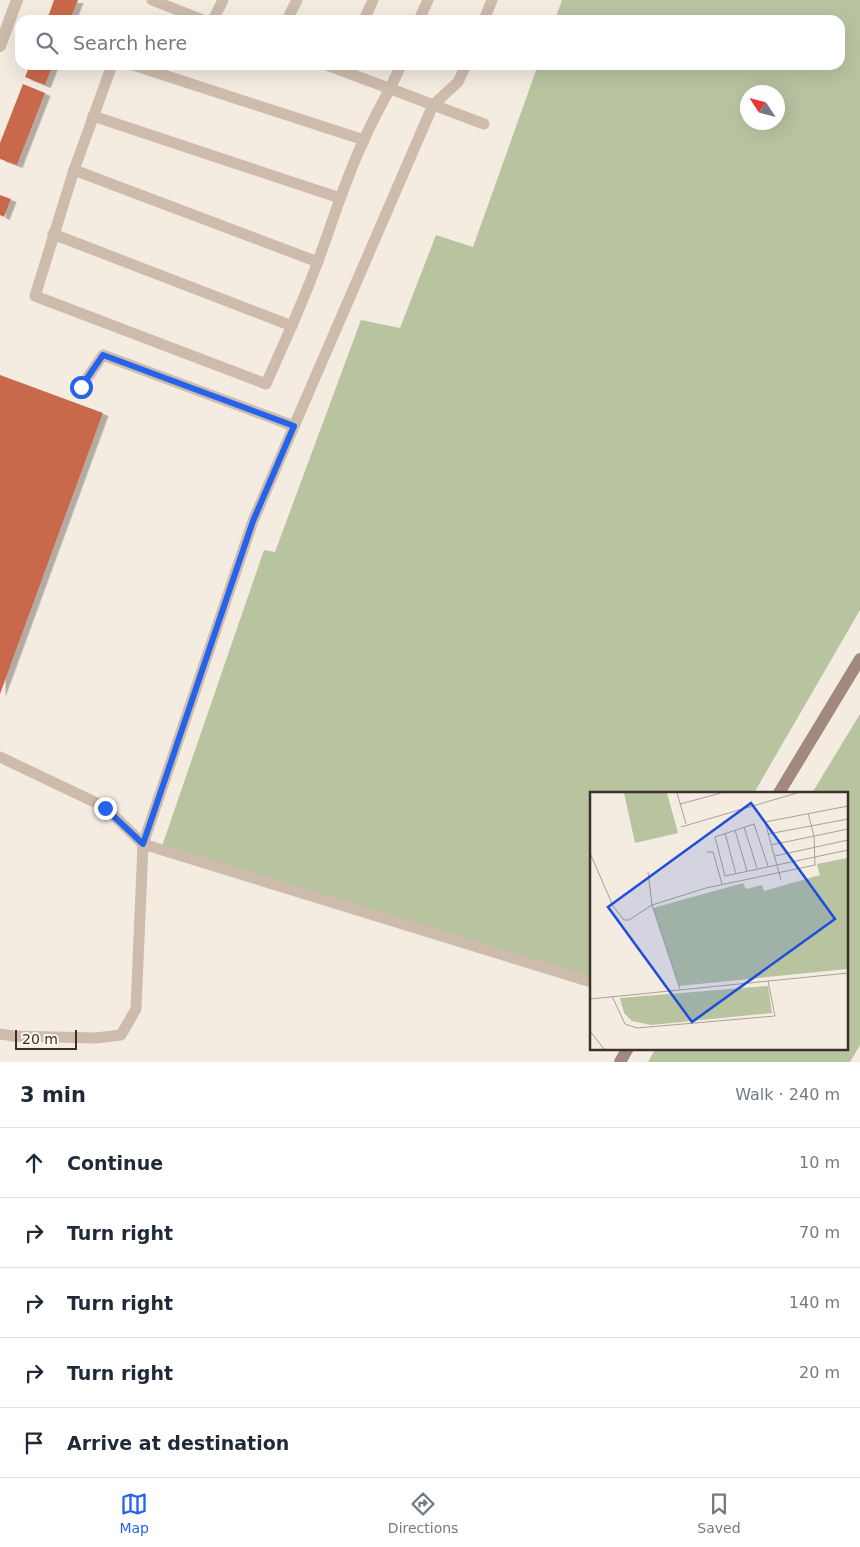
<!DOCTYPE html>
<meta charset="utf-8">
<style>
:root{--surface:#fff;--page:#f6f6f7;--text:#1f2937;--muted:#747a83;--line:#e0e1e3;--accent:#2563eb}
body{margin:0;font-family:"DejaVu Sans",sans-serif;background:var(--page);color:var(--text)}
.compass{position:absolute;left:740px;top:85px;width:45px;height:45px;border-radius:50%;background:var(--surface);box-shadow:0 5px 20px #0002;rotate:306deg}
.scale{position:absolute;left:15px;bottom:12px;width:62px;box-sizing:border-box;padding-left:5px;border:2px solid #3b302b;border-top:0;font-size:14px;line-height:18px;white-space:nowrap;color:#3b302b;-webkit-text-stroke:4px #fbf5ee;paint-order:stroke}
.stop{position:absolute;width:15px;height:15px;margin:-11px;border:4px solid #2563eb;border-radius:50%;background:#fff}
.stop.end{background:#2563eb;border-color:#fff;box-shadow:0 1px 5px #0008}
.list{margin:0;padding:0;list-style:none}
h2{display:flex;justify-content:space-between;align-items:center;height:65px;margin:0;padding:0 20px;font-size:21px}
h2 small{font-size:16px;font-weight:400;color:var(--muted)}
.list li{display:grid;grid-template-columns:32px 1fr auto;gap:15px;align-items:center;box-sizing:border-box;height:70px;padding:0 20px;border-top:1px solid var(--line)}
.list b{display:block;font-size:19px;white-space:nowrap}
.list em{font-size:16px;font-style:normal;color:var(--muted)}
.icon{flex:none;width:28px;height:28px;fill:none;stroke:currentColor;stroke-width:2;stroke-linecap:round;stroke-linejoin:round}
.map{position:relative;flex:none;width:860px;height:1062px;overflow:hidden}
.search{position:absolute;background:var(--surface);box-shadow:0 5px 20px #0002;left:15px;right:15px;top:15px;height:55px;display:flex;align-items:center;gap:12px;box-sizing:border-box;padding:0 18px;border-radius:15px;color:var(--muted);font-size:19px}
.sheet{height:415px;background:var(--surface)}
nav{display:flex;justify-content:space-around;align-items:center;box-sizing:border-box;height:70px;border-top:1px solid var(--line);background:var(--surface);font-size:14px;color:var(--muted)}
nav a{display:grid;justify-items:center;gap:2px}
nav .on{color:var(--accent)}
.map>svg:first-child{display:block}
.green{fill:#b8c4a0;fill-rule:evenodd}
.building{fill:#c8694b;filter:url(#shadow)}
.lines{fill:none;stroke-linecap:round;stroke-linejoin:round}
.lane{stroke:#cdbbac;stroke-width:11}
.street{stroke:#cdbbac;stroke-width:12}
.secondary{stroke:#a18a7d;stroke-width:12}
.route{stroke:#2563eb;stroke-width:6}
.inset-road{fill:none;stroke:#aaa098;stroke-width:1}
.view{fill:#1d4ed8;fill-opacity:0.15;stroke:#1d4ed8;stroke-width:2.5}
.inset-edge{fill:none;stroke:#3b302b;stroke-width:2.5}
</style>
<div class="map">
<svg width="860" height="1062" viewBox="0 0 860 1062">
<defs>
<filter id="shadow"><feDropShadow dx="5.5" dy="3" stdDeviation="0" flood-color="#0004"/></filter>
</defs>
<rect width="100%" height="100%" fill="#f4ebe1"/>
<g class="green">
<path d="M562,0H860V610L754,793H591V981L161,849L264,550L275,552L361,320L400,328L436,235L473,247L538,65H840V20H555ZM748,92H778V122H748Z"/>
<polygon points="860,714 860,1045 850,1062 648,1062 656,1048 846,1048 846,793 812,793"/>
</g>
<g class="building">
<polygon points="54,0 78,0 70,20 47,20"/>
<polygon points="30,65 53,65 45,85 25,77"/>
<polygon points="23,84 45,93 17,165 0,159 0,143"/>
<polygon points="0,195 11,199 4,217 0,215"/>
<polygon points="0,375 103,413 0,694"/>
</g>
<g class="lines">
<g class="lane">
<polyline points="152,0 203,20"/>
<polyline points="213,20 223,0"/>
<polyline points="287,20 297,0"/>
<polyline points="364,20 373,0"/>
<polyline points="419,20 428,0"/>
<polyline points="484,20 492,0"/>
<path d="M112,65L74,170L35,296L266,384C284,343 303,303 318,261C333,221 345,179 364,140C375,114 390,91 401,65"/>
<polyline points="133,65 364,140"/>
<polyline points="327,65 484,124"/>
<polyline points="93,116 340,198"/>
<polyline points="74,170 318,262"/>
<polyline points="53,234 292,326"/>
<polyline points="81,387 103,355 294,426"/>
<polyline points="0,757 105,807 143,844 591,982"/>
<polyline points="0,1034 13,1036 96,1038 121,1035 136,1009 143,844 253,521 433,105 458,82 466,65"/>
</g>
<polyline class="street" points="0,46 17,0"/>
<g class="secondary">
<polyline points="779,793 860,659"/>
<polyline points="620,1062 628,1048"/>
</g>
</g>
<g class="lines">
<polyline class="route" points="81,387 103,355 294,426 253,521 143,844 105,808"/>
</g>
<g transform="translate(590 792)">
<rect width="258" height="258" fill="#f4ebe1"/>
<path d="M34,1H77L88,41L45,51ZM257,66V177L89,194L63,116L153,91L156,97L172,93L174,99L230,83L227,72ZM178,194L182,221L61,233L42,229L34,221L30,206Z" fill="#b8c4a0"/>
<path class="inset-road" d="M87,1L96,32M90,12L131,1M91,35L207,1M154,35L167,76M145,38L157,79M135,41L146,82M178,42L258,27M181,53L258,37M117,60H123L132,92M0,61L23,114L34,128H39L62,113L116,96L225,73L224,44L218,21M185,64L258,48M178,74L164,32L125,45L135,84L258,58M58,80L62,113L90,197M191,88L175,30L258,14M22,204L35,232L47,236L185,224L178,189M0,207L258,181M0,239L14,257"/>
<path class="view" d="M161,11L245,127L102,230L18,115Z"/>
<rect width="258" height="258" class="inset-edge"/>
</g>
</svg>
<svg class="compass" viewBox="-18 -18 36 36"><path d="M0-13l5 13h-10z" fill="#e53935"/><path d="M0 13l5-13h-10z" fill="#747a83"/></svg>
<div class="scale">20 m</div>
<div class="stop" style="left:81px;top:387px"></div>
<div class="stop end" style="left:105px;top:808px"></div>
<div class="search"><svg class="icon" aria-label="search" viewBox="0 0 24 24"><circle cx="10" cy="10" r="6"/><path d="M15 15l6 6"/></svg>Search here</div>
</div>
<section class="sheet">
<h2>3 min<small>Walk · 240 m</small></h2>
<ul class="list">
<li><svg class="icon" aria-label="ahead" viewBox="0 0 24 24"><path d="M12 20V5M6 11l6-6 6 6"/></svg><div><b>Continue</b></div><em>10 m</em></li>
<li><svg class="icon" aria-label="right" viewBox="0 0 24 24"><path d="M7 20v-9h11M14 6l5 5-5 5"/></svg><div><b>Turn right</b></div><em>70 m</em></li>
<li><svg class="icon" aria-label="right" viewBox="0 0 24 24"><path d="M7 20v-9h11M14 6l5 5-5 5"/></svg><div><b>Turn right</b></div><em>140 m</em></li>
<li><svg class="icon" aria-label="right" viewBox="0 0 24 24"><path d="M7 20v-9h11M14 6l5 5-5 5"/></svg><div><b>Turn right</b></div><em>20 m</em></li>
<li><svg class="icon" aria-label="arrive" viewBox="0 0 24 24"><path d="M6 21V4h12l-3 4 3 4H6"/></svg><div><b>Arrive at destination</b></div></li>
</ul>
</section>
<nav>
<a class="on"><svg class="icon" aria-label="map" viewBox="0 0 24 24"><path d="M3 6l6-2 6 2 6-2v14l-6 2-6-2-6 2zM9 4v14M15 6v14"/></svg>Map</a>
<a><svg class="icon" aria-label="directions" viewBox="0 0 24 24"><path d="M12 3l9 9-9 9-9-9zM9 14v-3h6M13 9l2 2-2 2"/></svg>Directions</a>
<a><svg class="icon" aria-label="saved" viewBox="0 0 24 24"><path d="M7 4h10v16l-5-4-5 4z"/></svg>Saved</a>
</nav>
